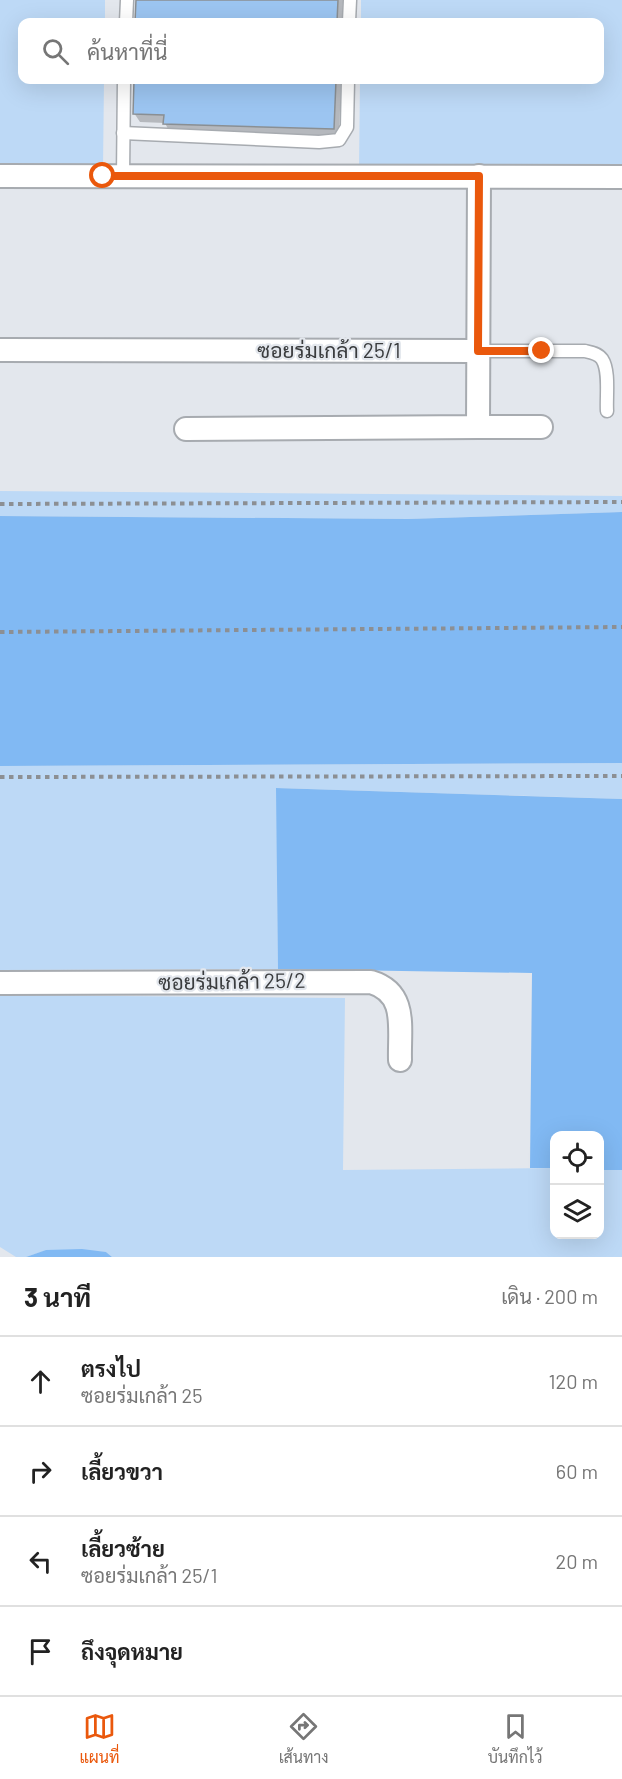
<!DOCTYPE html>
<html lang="th">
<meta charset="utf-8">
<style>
:root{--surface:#fff;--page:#f2f2f2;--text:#222;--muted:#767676;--line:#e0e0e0;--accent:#ea580c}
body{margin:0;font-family:Barlow,Sarabun,sans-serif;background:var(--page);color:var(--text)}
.controls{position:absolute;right:18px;bottom:18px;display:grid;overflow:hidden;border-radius:12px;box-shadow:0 6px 24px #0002}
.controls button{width:54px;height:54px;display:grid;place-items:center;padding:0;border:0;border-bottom:2px solid var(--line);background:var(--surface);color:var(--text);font:30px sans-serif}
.stop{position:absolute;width:18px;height:18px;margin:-14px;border:4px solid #ea580c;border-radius:50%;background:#fff}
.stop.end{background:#ea580c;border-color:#fff;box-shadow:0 2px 6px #0008}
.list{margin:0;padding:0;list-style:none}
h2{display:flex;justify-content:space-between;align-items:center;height:78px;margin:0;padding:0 24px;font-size:26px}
h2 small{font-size:20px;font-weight:400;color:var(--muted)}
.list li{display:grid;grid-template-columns:39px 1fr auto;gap:18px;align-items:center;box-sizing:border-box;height:90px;padding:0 24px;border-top:2px solid var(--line)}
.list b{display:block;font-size:22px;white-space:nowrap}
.list p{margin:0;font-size:20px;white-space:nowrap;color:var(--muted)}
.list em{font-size:20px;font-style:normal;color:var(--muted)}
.icon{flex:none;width:33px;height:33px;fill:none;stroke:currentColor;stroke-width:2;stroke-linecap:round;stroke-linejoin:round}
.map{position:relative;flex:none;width:622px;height:1257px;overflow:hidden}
.search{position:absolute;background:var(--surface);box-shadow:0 6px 24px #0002;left:18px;right:18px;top:18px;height:66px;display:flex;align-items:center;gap:15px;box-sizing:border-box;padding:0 21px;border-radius:12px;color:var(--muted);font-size:22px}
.sheet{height:438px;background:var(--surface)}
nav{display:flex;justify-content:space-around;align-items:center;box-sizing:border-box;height:84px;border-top:2px solid var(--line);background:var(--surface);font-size:16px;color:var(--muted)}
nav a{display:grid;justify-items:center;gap:3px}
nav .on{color:var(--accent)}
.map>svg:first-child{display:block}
.green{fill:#bdd9f6}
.water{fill:#81b9f3}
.shadow{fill:#0003}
.building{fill:#9cc5f1;stroke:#8a8f93;stroke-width:1.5}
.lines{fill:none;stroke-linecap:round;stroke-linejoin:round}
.lane-casing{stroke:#a7abb0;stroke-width:15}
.street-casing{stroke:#a7abb0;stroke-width:26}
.path{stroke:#8c8f93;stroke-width:4;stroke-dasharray:4.5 4.5;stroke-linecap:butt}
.lane{stroke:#fff;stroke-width:12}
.street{stroke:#fff;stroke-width:22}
.route{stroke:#ea580c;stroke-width:8}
.labels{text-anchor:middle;stroke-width:4.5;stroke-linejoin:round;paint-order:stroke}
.street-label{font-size:21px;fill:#3a3c3e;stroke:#e3e7ed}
</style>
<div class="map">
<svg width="622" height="1257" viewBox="0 0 622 1257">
<rect width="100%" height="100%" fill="#e3e7ed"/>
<g class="green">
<polygon points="0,0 105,0 105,22 22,22 22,80 104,80 103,168 0,165"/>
<polygon points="361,0 622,0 622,170 359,170 360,80 600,80 600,22 361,22"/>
<polygon points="0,491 622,496 622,512 408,519 0,516"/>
<polygon points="622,763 622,799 277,788 278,969 0,970 0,766"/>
<polygon points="0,995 345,998 343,1170 554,1168 554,1234 600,1234 600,1170 622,1170 622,1257 112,1257 106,1252 47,1250 26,1257 16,1257 0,1247"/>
</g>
<g class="water">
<polygon points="622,512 622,763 0,766 0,516 408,519"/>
<polygon points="276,788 622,799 622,1170 600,1170 600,1136 554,1136 554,1168 530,1168 532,973 278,969"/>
<polygon points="82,1249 106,1252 112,1257 26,1257 46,1250"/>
</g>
<g class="shadow">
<polygon points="137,0 343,0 342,22 137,22"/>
<polygon points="135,80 341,80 339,138 170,133 165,123 140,122 134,113"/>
</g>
<g class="building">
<polygon points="136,0 338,0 337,22 135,22"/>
<polygon points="134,80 336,80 334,129 163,124 164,115 133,114"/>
</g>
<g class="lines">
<defs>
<g id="lane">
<polyline points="126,22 127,0"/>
<polyline points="349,22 350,0"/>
<polyline points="123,133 319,142 339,140 347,127 348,80"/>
<polyline points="123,176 124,80"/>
<path d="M478,351H585C590,352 598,353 602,359C610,371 606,397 607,411"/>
</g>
<g id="street">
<polyline points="0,176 622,177"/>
<polyline points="0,350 478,351"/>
<polyline points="478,427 541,427"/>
<polyline points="186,429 478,427 479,176"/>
<path d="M0,983L371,982C408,993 399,1028 400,1060"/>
</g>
</defs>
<use href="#lane" class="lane-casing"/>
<use href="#street" class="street-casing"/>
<g class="path">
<polyline points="0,504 622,502"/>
<polyline points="0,632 622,627"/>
<polyline points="0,777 622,776"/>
</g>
<use href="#lane" class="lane"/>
<use href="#street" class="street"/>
</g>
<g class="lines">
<polyline class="route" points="103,176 479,176 478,351 542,351"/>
</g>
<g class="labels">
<g class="street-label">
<text x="329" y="358">ซอยร่มเกล้า 25/1</text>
<text transform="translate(232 982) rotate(-1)" y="7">ซอยร่มเกล้า 25/2</text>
</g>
</g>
</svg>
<div class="controls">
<button><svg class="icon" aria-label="locate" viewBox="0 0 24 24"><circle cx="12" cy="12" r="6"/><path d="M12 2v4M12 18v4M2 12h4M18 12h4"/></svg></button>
<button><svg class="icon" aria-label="layers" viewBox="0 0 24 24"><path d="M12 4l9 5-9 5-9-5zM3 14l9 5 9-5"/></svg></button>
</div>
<div class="stop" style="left:103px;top:176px"></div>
<div class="stop end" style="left:542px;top:351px"></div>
<div class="search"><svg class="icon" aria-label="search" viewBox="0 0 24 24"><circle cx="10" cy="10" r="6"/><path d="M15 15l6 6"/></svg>ค้นหาที่นี่</div>
</div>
<section class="sheet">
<h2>3 นาที<small>เดิน · 200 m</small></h2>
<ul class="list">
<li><svg class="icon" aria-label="ahead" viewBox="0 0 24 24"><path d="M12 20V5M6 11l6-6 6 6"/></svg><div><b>ตรงไป</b><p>ซอยร่มเกล้า 25</p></div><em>120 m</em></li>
<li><svg class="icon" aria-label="right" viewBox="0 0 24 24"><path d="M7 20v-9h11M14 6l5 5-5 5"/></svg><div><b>เลี้ยวขวา</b></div><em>60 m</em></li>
<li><svg class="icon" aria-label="left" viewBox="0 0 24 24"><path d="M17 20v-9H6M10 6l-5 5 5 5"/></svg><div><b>เลี้ยวซ้าย</b><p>ซอยร่มเกล้า 25/1</p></div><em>20 m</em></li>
<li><svg class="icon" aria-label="arrive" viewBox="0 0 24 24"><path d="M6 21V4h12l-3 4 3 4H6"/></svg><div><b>ถึงจุดหมาย</b></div></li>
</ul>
</section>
<nav>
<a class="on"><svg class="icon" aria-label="map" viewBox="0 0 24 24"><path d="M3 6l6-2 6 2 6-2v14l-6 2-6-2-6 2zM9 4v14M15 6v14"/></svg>แผนที่</a>
<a><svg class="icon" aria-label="directions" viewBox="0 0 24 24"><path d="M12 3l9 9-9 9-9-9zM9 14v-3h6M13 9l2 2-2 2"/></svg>เส้นทาง</a>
<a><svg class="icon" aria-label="saved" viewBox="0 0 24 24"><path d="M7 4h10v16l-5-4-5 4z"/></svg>บันทึกไว้</a>
</nav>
